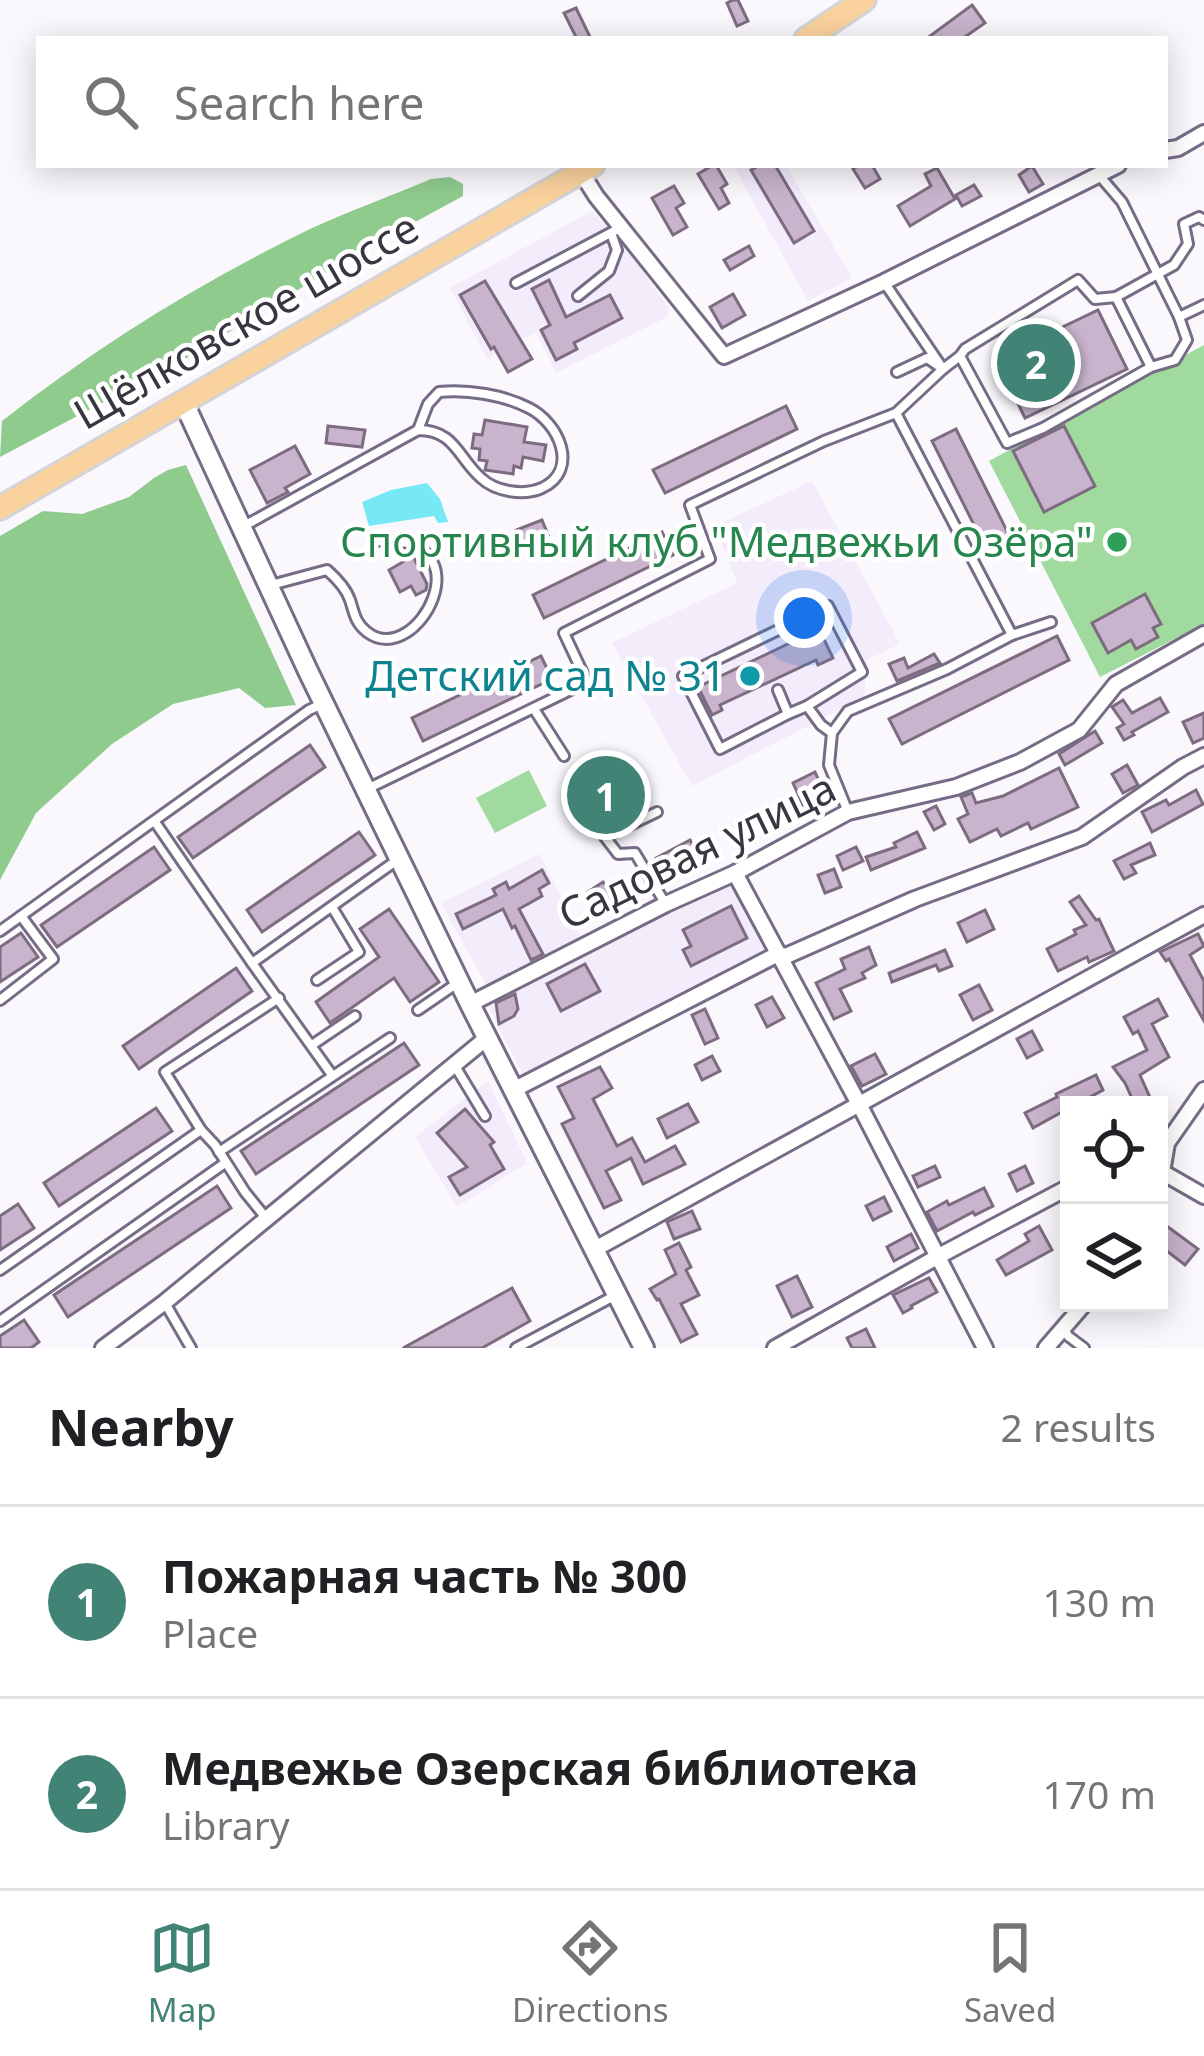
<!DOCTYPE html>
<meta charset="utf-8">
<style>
:root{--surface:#fff;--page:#f2f2f2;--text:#202124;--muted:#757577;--line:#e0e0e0;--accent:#418374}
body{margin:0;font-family:"Noto Sans",sans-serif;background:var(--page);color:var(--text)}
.controls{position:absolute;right:36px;bottom:36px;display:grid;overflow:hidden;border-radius:0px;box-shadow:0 6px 30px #0003}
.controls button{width:108px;height:108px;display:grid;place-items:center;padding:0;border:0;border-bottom:3px solid var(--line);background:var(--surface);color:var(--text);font:60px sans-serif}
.you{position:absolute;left:804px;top:618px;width:42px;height:42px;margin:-30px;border:9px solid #fff;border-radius:50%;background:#1a73e8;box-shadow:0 0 0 18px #1a73e833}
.badge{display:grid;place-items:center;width:78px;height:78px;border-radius:50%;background:var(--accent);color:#fff;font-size:39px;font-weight:700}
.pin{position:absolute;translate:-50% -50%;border:6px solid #fff;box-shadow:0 3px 12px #0006}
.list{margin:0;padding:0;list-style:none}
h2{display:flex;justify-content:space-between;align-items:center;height:156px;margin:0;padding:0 48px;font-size:51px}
h2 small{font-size:39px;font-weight:400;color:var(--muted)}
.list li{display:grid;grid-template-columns:78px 1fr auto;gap:36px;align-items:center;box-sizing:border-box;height:192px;padding:0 48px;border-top:3px solid var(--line)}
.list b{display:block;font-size:45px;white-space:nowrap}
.list p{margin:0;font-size:39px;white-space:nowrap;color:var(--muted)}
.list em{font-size:39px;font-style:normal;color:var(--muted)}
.icon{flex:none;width:66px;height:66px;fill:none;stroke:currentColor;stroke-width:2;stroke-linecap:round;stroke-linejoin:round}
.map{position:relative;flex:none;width:1204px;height:1348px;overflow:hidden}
.search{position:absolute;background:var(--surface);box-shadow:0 6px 30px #0003;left:36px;right:36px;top:36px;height:132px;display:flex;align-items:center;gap:30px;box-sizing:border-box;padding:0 42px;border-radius:0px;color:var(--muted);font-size:45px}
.sheet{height:540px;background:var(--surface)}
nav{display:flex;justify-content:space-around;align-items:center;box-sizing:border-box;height:168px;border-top:3px solid var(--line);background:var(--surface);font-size:33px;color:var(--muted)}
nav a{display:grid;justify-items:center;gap:6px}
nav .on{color:var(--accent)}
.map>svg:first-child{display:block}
.built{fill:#f2ecfb}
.green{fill:#a0da9e}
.forest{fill:#90cb8e}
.water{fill:#77e8f6}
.building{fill:#c8b4cc;stroke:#7d6b80;stroke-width:3}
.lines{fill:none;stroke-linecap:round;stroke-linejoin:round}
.service-casing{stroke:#766c85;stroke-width:14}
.minor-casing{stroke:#766c85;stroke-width:20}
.tertiary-casing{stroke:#766c85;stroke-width:24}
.primary-casing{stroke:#d4d3d5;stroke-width:27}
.service{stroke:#fff;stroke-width:8}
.minor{stroke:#fff;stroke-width:14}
.tertiary{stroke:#fff;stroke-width:18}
.primary{stroke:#fad29e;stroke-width:21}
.leisure-dot{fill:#2e9e5b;stroke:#fff;stroke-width:4.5}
.culture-dot{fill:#0f9aa8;stroke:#fff;stroke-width:4.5}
.labels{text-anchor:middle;stroke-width:9;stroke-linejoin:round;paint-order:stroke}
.street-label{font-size:42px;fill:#3a3641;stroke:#fff}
.leisure-label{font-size:42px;fill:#27864d;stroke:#fff;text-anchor:end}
.culture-label{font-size:42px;fill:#0d838f;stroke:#fff;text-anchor:end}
</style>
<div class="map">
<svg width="1204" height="1348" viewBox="0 0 1204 1348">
<rect width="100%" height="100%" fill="#faf8fd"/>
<g class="built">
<polygon points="733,165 786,165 852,278 808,301"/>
<polygon points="592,211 623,244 668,307 669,316 556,373 536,332 487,359 450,288"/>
<polygon points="812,481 900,644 867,660 864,697 692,786 612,643 737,583 715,526"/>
<polygon points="540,854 581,937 488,988 441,903"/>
<polygon points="731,883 768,952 564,1054 566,1060 526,1080 488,1006"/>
<polygon points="488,1081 527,1163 457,1207 415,1137"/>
</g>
<g class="green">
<polygon points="1204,345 1204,624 1100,677 989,461"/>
<polygon points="529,770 547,806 495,833 476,798"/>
</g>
<g class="forest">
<path d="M450,177L463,184V196L360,252L185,359L0,457L2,421C97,346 201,282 310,229C349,211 391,196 431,179Z"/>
<polygon points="186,465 296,705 265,708 239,688 173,704 112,744 36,813 0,880 0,536 43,511 82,514 129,497 154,478 168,470"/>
</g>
<polygon class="water" points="427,483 440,499 448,522 438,523 434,516 369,526 362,502 391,490"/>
<g class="building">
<polygon points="733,0 738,0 748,21 737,26 727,3"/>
<polygon points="972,5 985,23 962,39 926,39"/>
<polygon points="576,8 591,39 577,39 564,13"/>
<polygon points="713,165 716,165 727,184 721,188 729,203 719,209 698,174"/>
<polygon points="760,165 775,165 814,231 794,243 751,170"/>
<polygon points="859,165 872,165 880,179 865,188 853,169"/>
<polygon points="1032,166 1043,184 1029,192 1019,175"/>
<polygon points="937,168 955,199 910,226 898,206 931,186 925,174"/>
<polygon points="974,185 981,196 962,206 956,195"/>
<polygon points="674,186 684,203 676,208 687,227 673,235 652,198"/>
<polygon points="749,246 754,256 730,270 724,260"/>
<polygon points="549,280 566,317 610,295 622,318 574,343 577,349 556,360 541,330 550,325 532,289"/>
<polygon points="485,281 532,359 508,372 494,347 491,349 460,295"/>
<polygon points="733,294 745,315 722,328 710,307"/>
<polygon points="1098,310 1127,369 1025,418 996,359"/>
<polygon points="786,406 797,429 665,493 653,470"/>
<polygon points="485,420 527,427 524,442 546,445 543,461 523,457 521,468 514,466 513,474 485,470 487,461 479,460 480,449 472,448 474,434 482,435"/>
<polygon points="328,426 365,430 362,447 326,443"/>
<polygon points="1064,426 1095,486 1044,512 1013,451"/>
<polygon points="956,429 1014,545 990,557 932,441"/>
<polygon points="295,446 310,474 285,488 288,492 267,503 250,470"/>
<polygon points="542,520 548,535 522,545 516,530"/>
<polygon points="662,532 673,555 544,618 533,595"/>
<polygon points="413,556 427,584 426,590 416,595 411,586 400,592 389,570"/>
<polygon points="1145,594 1161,624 1153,628 1158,637 1136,649 1131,640 1108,653 1092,623"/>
<polygon points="819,629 833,658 818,665 816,660 720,705 722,710 712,715 698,687"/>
<polygon points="1057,636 1069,660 902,744 889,719"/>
<polygon points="934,654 940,663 897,681 889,664 904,658 908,668"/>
<polygon points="541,656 552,679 423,741 412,718"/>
<polygon points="1160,698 1168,712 1132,732 1134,735 1124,740 1117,728 1124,724 1112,707 1123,700 1132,713"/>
<polygon points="1204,713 1204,738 1193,743 1183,722"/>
<polygon points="1095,731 1102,743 1065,765 1059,754"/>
<polygon points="310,745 325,767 193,858 178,837"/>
<polygon points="603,758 633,814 607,827 577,772"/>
<polygon points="1127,765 1138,785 1123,793 1112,774"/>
<polygon points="1059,768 1078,807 1031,829 1028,823 1001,836 997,829 970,842 958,819 968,814 961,797 972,793 976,803 1003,796"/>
<polygon points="815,772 825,794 803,805 793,783"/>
<polygon points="1196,790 1203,804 1152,832 1142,812 1166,800 1169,805"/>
<polygon points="936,806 945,824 934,830 924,812"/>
<polygon points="359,832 375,855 262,932 247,910"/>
<polygon points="917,832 925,848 871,870 866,857 896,847 894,843"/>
<polygon points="690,840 699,857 665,875 656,858"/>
<polygon points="1150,843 1155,855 1131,865 1136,873 1124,879 1114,861"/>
<polygon points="154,847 170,870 57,947 41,925"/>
<polygon points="856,847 863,861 843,870 837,856"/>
<polygon points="834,869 841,887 825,893 818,875"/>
<polygon points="542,870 549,883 539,889 542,896 519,909 543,954 531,960 515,926 512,928 503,909 463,929 456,914 496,895 493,889 506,882 509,889"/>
<polygon points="603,882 613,896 598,906 588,892"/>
<polygon points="1079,896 1096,920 1099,919 1114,951 1089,962 1087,957 1058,971 1047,949 1076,934 1074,930 1086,925 1070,902"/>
<polygon points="731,906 747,938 691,966 683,950 691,946 683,930"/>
<polygon points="389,909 439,982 410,1002 394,978 330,1023 316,1002 379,957 360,929"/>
<polygon points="985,910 994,929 967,942 958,923"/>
<polygon points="21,933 38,957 0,982 0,947"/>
<polygon points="1198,934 1204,946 1190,955 1204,981 1204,1021 1169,959 1166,961 1160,952"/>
<polygon points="869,947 876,965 862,973 865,978 840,989 851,1011 834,1019 816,983 845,969 841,959"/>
<polygon points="945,950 952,966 939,971 936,965 892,982 889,973"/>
<polygon points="585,964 600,991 561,1011 547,984"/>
<polygon points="236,968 252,991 139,1069 123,1046"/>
<polygon points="979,985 992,1010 973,1020 960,995"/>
<polygon points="515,994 518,1009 514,1016 499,1024 496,1003"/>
<polygon points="772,997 784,1018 767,1027 756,1005"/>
<polygon points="1158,999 1167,1016 1152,1024 1169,1057 1140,1075 1152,1102 1135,1105 1125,1083 1113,1067 1147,1050 1138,1031 1133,1034 1124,1017"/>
<polygon points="705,1009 718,1038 705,1044 692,1015"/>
<polygon points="1032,1031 1042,1050 1027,1058 1017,1039"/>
<polygon points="404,1043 419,1065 256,1174 241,1151"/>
<polygon points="875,1054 886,1074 862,1086 851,1066"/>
<polygon points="712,1056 720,1071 702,1080 695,1065"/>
<polygon points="600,1067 612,1088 593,1099 617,1146 632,1138 645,1162 675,1146 685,1164 643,1184 631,1158 606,1171 621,1200 604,1208 562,1124 574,1118 558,1087"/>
<polygon points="1096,1075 1103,1090 1075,1105 1069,1105 1069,1108 1033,1128 1025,1113 1057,1097 1056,1094"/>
<polygon points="688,1104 698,1122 667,1138 658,1119"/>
<polygon points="156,1108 172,1131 59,1206 44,1183"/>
<polygon points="465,1109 494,1142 490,1145 504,1169 460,1195 449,1177 467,1167 437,1133"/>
<polygon points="935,1166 940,1177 918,1187 913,1176"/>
<polygon points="1025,1166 1033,1183 1017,1191 1009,1174"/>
<polygon points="217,1186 231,1208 68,1317 54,1295"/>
<polygon points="984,1188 993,1206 975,1215 973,1212 937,1231 927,1212 947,1201 949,1205"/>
<polygon points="884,1197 891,1211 873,1220 866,1206"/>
<polygon points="18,1204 34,1228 0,1250 0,1216"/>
<polygon points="692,1211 700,1229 674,1239 667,1222"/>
<polygon points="1164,1224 1198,1249 1185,1265 1159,1245 1159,1231"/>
<polygon points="1039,1226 1052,1250 1006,1275 997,1260 1029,1241 1025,1234"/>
<polygon points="911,1234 918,1248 894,1261 887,1247"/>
<polygon points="679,1243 691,1267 686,1270 699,1295 681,1304 697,1334 681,1342 659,1299 657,1300 650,1289 676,1274 665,1250"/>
<polygon points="797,1276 812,1307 792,1317 777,1286"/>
<polygon points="929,1278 937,1292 911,1306 912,1308 903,1313 893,1295"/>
<polygon points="512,1288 530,1321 482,1348 403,1348"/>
<polygon points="24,1320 39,1342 31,1348 0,1348 0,1336"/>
<polygon points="866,1329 875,1348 852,1348 847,1338"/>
</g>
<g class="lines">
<defs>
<g id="service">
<polyline points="1098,174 1122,202 1179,317 1187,340 1175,360 1151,367"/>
<polyline points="884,282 943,369 896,413"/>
<polyline points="516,283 620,228"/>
<polyline points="578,296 609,271 617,250 611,233"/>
<polyline points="1116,297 1174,265 1188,244 1184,224 1199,217 1204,220"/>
<polyline points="1179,317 1204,305"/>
<polyline points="897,372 927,358 943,369 960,356 1007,443 1043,428 1151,367 1116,297 1095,299 1078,280 965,349 960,356"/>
<path d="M244,526L418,430L428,404L439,392C467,389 504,395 529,408C559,423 580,470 542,488C524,496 496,492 481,478C458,458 455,430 418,430"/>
<path d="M271,585L327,570C336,578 346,588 350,600C354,612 355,623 367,632C417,671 490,533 376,541"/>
<polyline points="778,690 788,714 807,706 821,725 832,733"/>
<polyline points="534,709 564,756"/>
<polyline points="788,714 720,749 683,676 828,606 862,672 807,706"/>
<polyline points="367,789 587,682 564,633 710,559 690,505 824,441 896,413 1012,635 1051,622"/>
<polyline points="657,812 605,837 618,854 635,853 665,903"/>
<polyline points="848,812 829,765 832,733 848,711 947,669 1012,635"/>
<polyline points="155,822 252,963 400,858"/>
<polyline points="0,931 309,710 322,704"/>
<polyline points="252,963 332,1075"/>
<polyline points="317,980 359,952 332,907"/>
<polyline points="0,1000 53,959 21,916"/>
<polyline points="418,1010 456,984"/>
<polyline points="312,1045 355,1016"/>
<polyline points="455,1066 485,1116"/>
<polyline points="219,1152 390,1038"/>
<polyline points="266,1218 245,1192 215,1145 201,1130 165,1072 279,998"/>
<polyline points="0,1270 201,1130"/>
<polyline points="165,1303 191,1348"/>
<polyline points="0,1321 225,1163"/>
<polyline points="1065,1330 1068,1336 1084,1348"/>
<polyline points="516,1348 616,1295"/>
</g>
<g id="minor">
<polyline points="1165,150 1178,148 1204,133"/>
<polyline points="581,172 596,196 724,356 884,282 1118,165"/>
<polyline points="735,873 860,1106 985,1348"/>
<polyline points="470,1004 666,904 735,873 848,812 956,787 1020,762 1079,730 1116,684 1204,634"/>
<polyline points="515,1089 778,954 786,956 915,899 1082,837 1183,767 1204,756"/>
<polyline points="1204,1090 1167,1143 1162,1172 1204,1196"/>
<polyline points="595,1249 1204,915"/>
<polyline points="103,1348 165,1302 488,1037"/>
<polyline points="775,1348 937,1257 1069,1187"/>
<polyline points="1046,1348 1085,1303"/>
</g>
<polyline id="tertiary" points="184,403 308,671 470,1004 644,1348"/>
<g id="primary">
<polyline points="806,39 864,0"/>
<polyline points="0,508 593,165"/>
</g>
</defs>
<use href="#service" class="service-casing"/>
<use href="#minor" class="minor-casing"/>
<use href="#tertiary" class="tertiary-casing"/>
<use href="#primary" class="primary-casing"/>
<use href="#service" class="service"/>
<use href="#minor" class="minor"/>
<use href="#tertiary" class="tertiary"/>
<use href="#primary" class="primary"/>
</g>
<circle class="leisure-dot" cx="1117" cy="542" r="12"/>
<circle class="culture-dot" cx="750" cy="676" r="12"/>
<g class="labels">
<g class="street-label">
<text transform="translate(246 321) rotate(-30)" y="15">Щёлковское шоссе</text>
<text transform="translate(697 851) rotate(-26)" y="15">Садовая улица</text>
</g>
<g class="leisure-label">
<text x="1093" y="557">Спортивный клуб "Медвежьи Озёра"</text>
</g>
<g class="culture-label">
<text x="726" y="691">Детский сад № 31</text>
</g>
</g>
</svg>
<div class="controls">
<button><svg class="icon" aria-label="locate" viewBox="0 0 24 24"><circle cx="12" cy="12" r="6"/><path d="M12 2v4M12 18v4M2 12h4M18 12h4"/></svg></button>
<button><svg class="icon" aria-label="layers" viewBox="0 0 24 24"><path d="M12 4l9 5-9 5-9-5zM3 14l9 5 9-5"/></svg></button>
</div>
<div class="you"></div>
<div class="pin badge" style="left:606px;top:795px">1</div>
<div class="pin badge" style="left:1036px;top:363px">2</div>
<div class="search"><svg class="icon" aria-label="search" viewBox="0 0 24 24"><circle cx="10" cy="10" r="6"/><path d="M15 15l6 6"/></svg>Search here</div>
</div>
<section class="sheet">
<h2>Nearby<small>2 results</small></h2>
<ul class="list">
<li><span class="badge">1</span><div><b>Пожарная часть № 300</b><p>Place</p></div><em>130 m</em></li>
<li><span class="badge">2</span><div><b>Медвежье Озерская библиотека</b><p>Library</p></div><em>170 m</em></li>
</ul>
</section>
<nav>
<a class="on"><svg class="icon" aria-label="map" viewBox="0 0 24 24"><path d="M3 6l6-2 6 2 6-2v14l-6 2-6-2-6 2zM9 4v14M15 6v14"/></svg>Map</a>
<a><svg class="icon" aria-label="directions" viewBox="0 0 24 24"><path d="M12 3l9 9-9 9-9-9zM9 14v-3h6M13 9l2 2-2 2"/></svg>Directions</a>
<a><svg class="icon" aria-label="saved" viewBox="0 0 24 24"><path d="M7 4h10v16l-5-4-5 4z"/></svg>Saved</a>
</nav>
